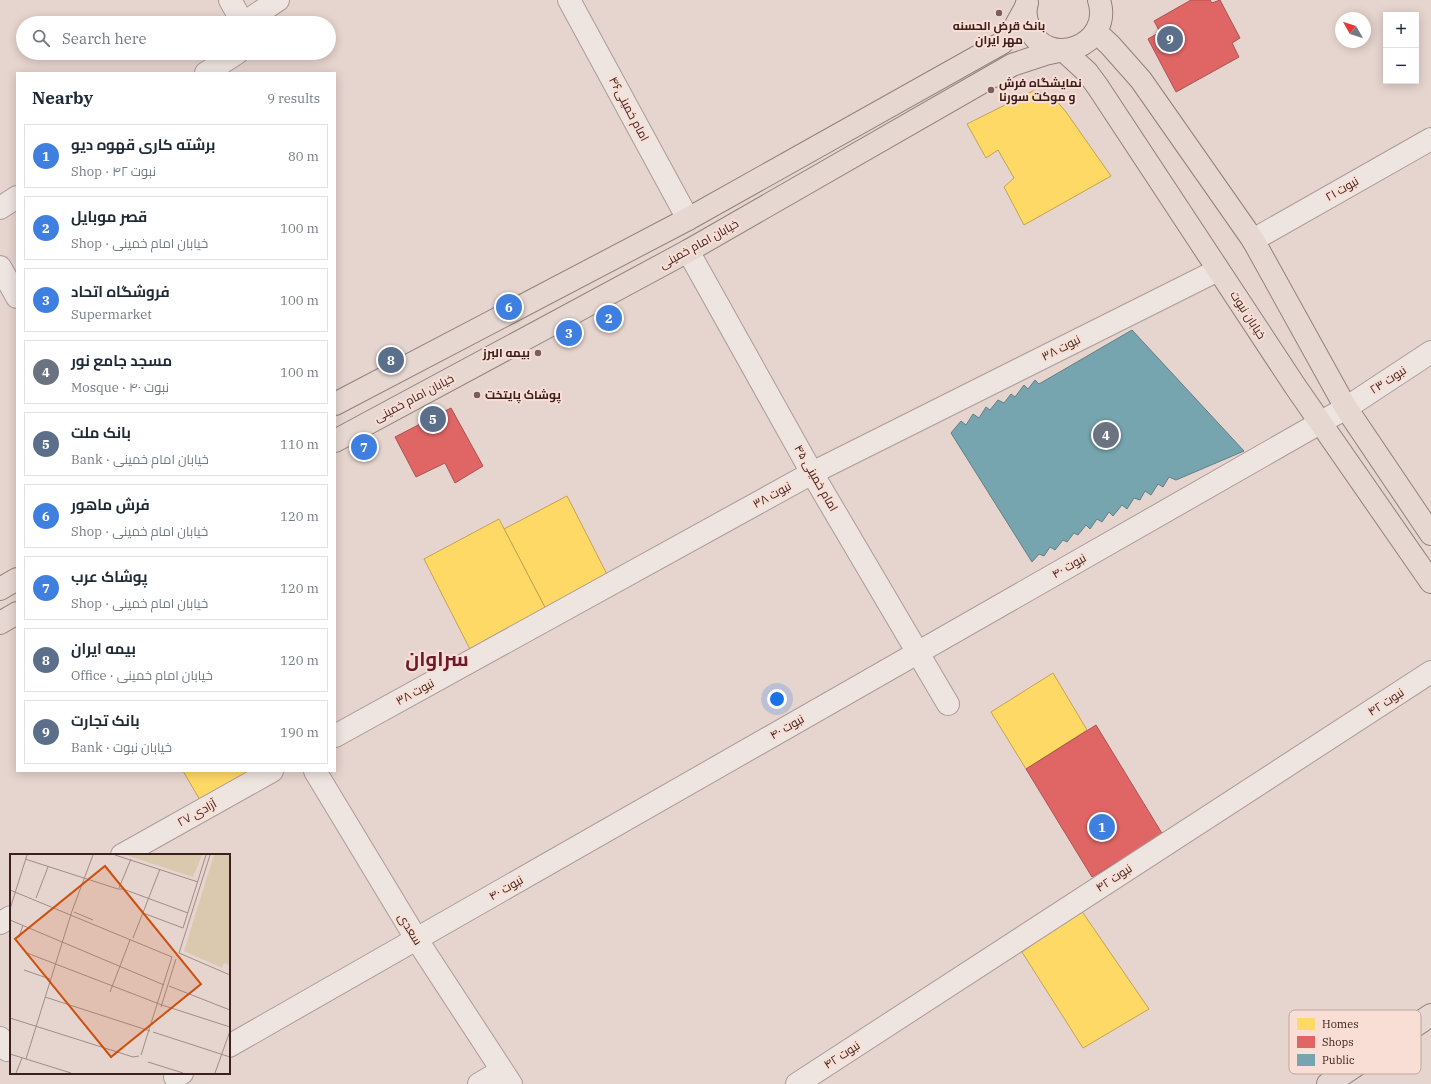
<!DOCTYPE html>
<meta charset="utf-8">
<style>
:root{--surface:#fff;--page:#f6f6f7;--text:#1f2937;--muted:#747a83;--line:#e0e1e3;--accent:#785f5c}
body{margin:0;font-family:"IBM Plex Serif",Cairo,serif;background:var(--page);color:var(--text)}
.controls{position:absolute;right:12px;top:12px;display:grid;overflow:hidden;border-radius:0px;box-shadow:0 2px 10px #0003}
.controls button{width:36px;height:36px;display:grid;place-items:center;padding:0;border:0;border-bottom:1px solid var(--line);background:var(--surface);color:var(--text);font:20px sans-serif}
.compass{position:absolute;left:1335px;top:12px;width:36px;height:36px;border-radius:50%;background:var(--surface);box-shadow:0 2px 10px #0003;rotate:309deg}
.you{position:absolute;left:777px;top:699px;width:14px;height:14px;margin:-10px;border:3px solid #fff;border-radius:50%;background:#1a73e8;box-shadow:0 0 0 6px #1a73e833}
.badge{display:grid;place-items:center;width:26px;height:26px;border-radius:50%;background:var(--accent);color:#fff;font-size:13px;font-weight:700}
.pin{position:absolute;translate:-50% -50%;border:2px solid #fff;box-shadow:0 1px 4px #0006}
.list{margin:0;padding:0;list-style:none}
h2{display:flex;justify-content:space-between;align-items:center;height:52px;margin:0;padding:0 16px;font-size:17px}
h2 small{font-size:13px;font-weight:400;color:var(--muted)}
.list li{display:grid;grid-template-columns:26px 1fr auto;gap:12px;align-items:center;box-sizing:border-box;height:64px;margin:0 8px 8px;padding:0 8px;border:1px solid var(--line);border-radius:0px}
.list b{display:block;font-size:15px;white-space:nowrap}
.list p{margin:0;font-size:13px;white-space:nowrap;color:var(--muted)}
.list em{font-size:13px;font-style:normal;color:var(--muted)}
.icon{flex:none;width:22px;height:22px;fill:none;stroke:currentColor;stroke-width:2;stroke-linecap:round;stroke-linejoin:round}
.map{position:relative;flex:none;width:1431px;height:1084px;overflow:hidden}
.search{position:absolute;background:var(--surface);box-shadow:0 2px 10px #0003;left:16px;top:16px;width:320px;height:44px;display:flex;align-items:center;gap:10px;box-sizing:border-box;padding:0 14px;border-radius:22px;color:var(--muted);font-size:15px}
.panel{position:absolute;background:var(--surface);box-shadow:0 2px 10px #0003;left:16px;top:72px;width:320px;height:700px;border-radius:0px}
.map>svg:first-child{display:block}
.homes{fill:#ffd966;stroke:#c4a250}
.shops{fill:#e06666;stroke:#af5150}
.public{fill:#76a5af;stroke:#657d84}
.lines{fill:none;stroke-linecap:round;stroke-linejoin:round}
.minor-casing{stroke:#ac9b97;stroke-width:24}
.major-casing{stroke:#91817e;stroke-width:24}
.minor{stroke:#eee4e0;stroke-width:22}
.major{stroke:#e6d7d1;stroke-width:22}
.poi-dot{fill:#785f5c;stroke:#f8ded4;stroke-width:1.5}
.labels{text-anchor:middle;stroke-width:4;stroke-linejoin:round;paint-order:stroke}
.poi-label{font-size:12px;font-weight:bold;fill:#3c201e;stroke:#f8ded4;text-anchor:start}
.street-label{font-size:12px;fill:#3c201e;stroke:#f8ded4}
.town-label{font-size:20px;font-weight:bold;fill:#6c1a2b;stroke:#f8ded4}
.inset-road{fill:none;stroke:#a28c88;stroke-width:1}
.view{fill:#ce500f;fill-opacity:0.15;stroke:#ce500f;stroke-width:2}
.inset-edge{fill:none;stroke:#3c201e;stroke-width:2}
.key{fill:#f8ded4;stroke:#c0a59d;stroke-width:1}
.key-label{font-size:11px;fill:#3c201e}
</style>
<div class="map">
<svg width="1431" height="1084" viewBox="0 0 1431 1084">
<rect width="100%" height="100%" fill="#e6d4ce"/>
<g class="homes">
<polygon points="1033,91 1045,93 1055,99 1066,112 1111,176 1024,225 1004,187 1014,178 998,150 986,158 967,124"/>
<polygon points="567,496 612,584 551,619 504,529"/>
<polygon points="499,519 551,619 475,659 424,559"/>
<polygon points="1053,673 1087,730 1026,769 991,712"/>
<polygon points="183,771 251,771 200,800"/>
<polygon points="1081,910 1149,1009 1083,1048 1022,952"/>
</g>
<g class="shops">
<polygon points="1191,0 1210,0 1212,3 1220,0 1240,38 1232,43 1239,57 1176,92 1148,39 1160,32 1154,21"/>
<polygon points="451,408 483,466 455,483 445,463 416,477 395,437"/>
<polygon points="1096,725 1163,835 1092,877 1026,769"/>
</g>
<polygon class="public" points="1132,330 1244,451 1176,480 1169,477 1163,487 1158,484 1151,495 1145,491 1140,500 1134,498 1127,509 1122,505 1113,516 1109,512 1102,522 1097,519 1090,529 1086,525 1078,535 1074,533 1067,542 1063,540 1055,550 1050,547 1044,556 1039,554 1032,562 951,433 961,421 966,425 973,414 979,418 986,407 990,410 998,400 1004,403 1011,394 1015,397 1024,385 1028,389 1035,380 1039,384"/>
<g class="lines">
<defs>
<g id="minor">
<polyline points="230,0 243,23"/>
<polyline points="569,0 688,219"/>
<polyline points="244,23 278,0"/>
<polyline points="206,73 237,53"/>
<polyline points="0,208 17,197"/>
<polyline points="1253,240 1431,139"/>
<polyline points="688,251 812,473 948,704"/>
<polyline points="0,267 17,297"/>
<polyline points="335,736 812,473 1218,270"/>
<polyline points="315,771 417,940 511,1084"/>
<polyline points="122,855 272,771"/>
<polyline points="0,923 11,917"/>
<polyline points="0,1038 7,1050"/>
<polyline points="229,1046 1346,408 1431,352"/>
<polyline points="175,1077 182,1073"/>
<polyline points="479,1084 501,1071"/>
<polyline points="797,1084 1431,672"/>
</g>
<g id="major">
<path d="M1027,3C1024,11 1026,20 1029,27C1046,71 1114,46 1099,0"/>
<polyline points="1096,32 1110,45 1141,80 1253,240 1346,408 1431,534"/>
<polyline points="335,404 688,219 1002,43 1011,34 1026,7"/>
<polyline points="335,441 688,251 1012,65 1045,54 1063,50 1087,72 1098,87 1295,386 1431,582"/>
<polyline points="0,589 17,579"/>
<polyline points="0,623 17,613"/>
<polyline points="1328,1084 1431,1015"/>
</g>
</defs>
<use href="#minor" class="minor-casing"/>
<use href="#major" class="major-casing"/>
<use href="#minor" class="minor"/>
<use href="#major" class="major"/>
</g>
<g class="poi-dot">
<circle cx="999" cy="13" r="4"/>
<circle cx="991" cy="90" r="4"/>
<circle cx="538" cy="353" r="4"/>
<circle cx="477" cy="395" r="4"/>
</g>
<g class="labels">
<g class="poi-label">
<text x="999" y="30" text-anchor="middle">بانک قرض الحسنه<tspan x="999" dy="14">مهر ایران</tspan></text>
<text x="999" y="87">نمایشگاه فرش<tspan x="999" dy="14">و موکت سورنا</tspan></text>
<text x="530" y="357" text-anchor="end">بیمه البرز</text>
<text x="485" y="399">پوشاک پایتخت</text>
</g>
<g class="street-label">
<text transform="translate(629 109) rotate(62)" y="4">امام خمینی۴۶</text>
<text transform="translate(1342 189) rotate(-30)" y="4">نبوت ۲۱</text>
<text transform="translate(699 244) rotate(-29)" y="4">خیابان امام خمینی</text>
<text transform="translate(1248 315) rotate(57)" y="4">خیابان نبوت</text>
<text transform="translate(1061 348) rotate(-27)" y="4">نبوت ۳۸</text>
<text transform="translate(1388 380) rotate(-33)" y="4">نبوت ۲۳</text>
<text transform="translate(414 398) rotate(-28)" y="4">خیابان امام خمینی</text>
<text transform="translate(816 478) rotate(60)" y="4">امام خمینی ۴۵</text>
<text transform="translate(772 495) rotate(-29)" y="4">نبوت ۳۸</text>
<text transform="translate(1069 566) rotate(-30)" y="4">نبوت ۴۰</text>
<text transform="translate(415 692) rotate(-29)" y="4">نبوت ۳۸</text>
<text transform="translate(1386 702) rotate(-33)" y="4">نبوت ۴۲</text>
<text transform="translate(787 727) rotate(-30)" y="4">نبوت ۴۰</text>
<text transform="translate(197 813) rotate(-29)" y="4">آزادی ۲۷</text>
<text transform="translate(1114 878) rotate(-33)" y="4">نبوت ۴۲</text>
<text transform="translate(506 888) rotate(-30)" y="4">نبوت ۴۰</text>
<text transform="translate(410 929) rotate(58)" y="4">سعدی</text>
<text transform="translate(842 1055) rotate(-33)" y="4">نبوت ۴۲</text>
</g>
<g class="town-label">
<text x="437" y="666">سراوان</text>
</g>
</g>
<g transform="translate(10 854)">
<rect width="220" height="220" fill="#e6d4ce"/>
<path d="M116,1H192L183,23ZM204,1H220V111L214,109L212,114L174,97Z" fill="#dac8af"/>
<path class="inset-road" d="M105,1L188,28M200,1L169,99L220,121M15,5L108,35H113L178,59M109,34L121,5M0,36L162,103L131,201M26,44L38,13M0,55L17,1M64,58L83,66M133,59L173,74M0,66L154,131M173,74L196,1M9,83L13,71M123,84L150,15M17,99L152,151L220,173M14,116L40,125M159,132L220,156M100,138L120,86M35,143L140,177M151,153L166,105M0,164L123,203L129,202M143,178L220,203M0,200L61,219M16,205L62,57L83,1M138,208L173,219M6,219L12,204M205,219L220,177"/>
<path class="view" d="M95,12L191,130L101,203L5,85Z"/>
<rect width="220" height="220" class="inset-edge"/>
</g>
<rect x="1289" y="1010" width="132" height="64" rx="6" class="key"/>
<rect x="1297" y="1018" width="18" height="12" fill="#ffd966"/>
<rect x="1297" y="1036" width="18" height="12" fill="#e06666"/>
<rect x="1297" y="1054" width="18" height="12" fill="#76a5af"/>
<g class="key-label">
<text x="1322" y="1028">Homes</text>
<text x="1322" y="1046">Shops</text>
<text x="1322" y="1064">Public</text>
</g>
</svg>
<div class="controls">
<button>+</button>
<button>−</button>
</div>
<svg class="compass" viewBox="-18 -18 36 36"><path d="M0-13l5 13h-10z" fill="#e53935"/><path d="M0 13l5-13h-10z" fill="#747a83"/></svg>
<div class="you"></div>
<div class="pin badge" style="left:1102px;top:827px;background:#3f7fe0">1</div>
<div class="pin badge" style="left:609px;top:318px;background:#3f7fe0">2</div>
<div class="pin badge" style="left:569px;top:333px;background:#3f7fe0">3</div>
<div class="pin badge" style="left:1106px;top:435px;background:#6b7280">4</div>
<div class="pin badge" style="left:433px;top:419px;background:#5c6f8a">5</div>
<div class="pin badge" style="left:509px;top:307px;background:#3f7fe0">6</div>
<div class="pin badge" style="left:364px;top:447px;background:#3f7fe0">7</div>
<div class="pin badge" style="left:391px;top:360px;background:#5c6f8a">8</div>
<div class="pin badge" style="left:1170px;top:39px;background:#5c6f8a">9</div>
<div class="search"><svg class="icon" aria-label="search" viewBox="0 0 24 24"><circle cx="10" cy="10" r="6"/><path d="M15 15l6 6"/></svg>Search here</div>
<section class="panel">
<h2>Nearby<small>9 results</small></h2>
<ul class="list">
<li><span class="badge" style="background:#3f7fe0">1</span><div><b>برشته کاری قهوه دیو</b><p>Shop · نبوت ۴۲</p></div><em>80 m</em></li>
<li><span class="badge" style="background:#3f7fe0">2</span><div><b>قصر موبایل</b><p>Shop · خیابان امام خمینی</p></div><em>100 m</em></li>
<li><span class="badge" style="background:#3f7fe0">3</span><div><b>فروشگاه اتحاد</b><p>Supermarket</p></div><em>100 m</em></li>
<li><span class="badge" style="background:#6b7280">4</span><div><b>مسجد جامع نور</b><p>Mosque · نبوت ۴۰</p></div><em>100 m</em></li>
<li><span class="badge" style="background:#5c6f8a">5</span><div><b>بانک ملت</b><p>Bank · خیابان امام خمینی</p></div><em>110 m</em></li>
<li><span class="badge" style="background:#3f7fe0">6</span><div><b>فرش ماهور</b><p>Shop · خیابان امام خمینی</p></div><em>120 m</em></li>
<li><span class="badge" style="background:#3f7fe0">7</span><div><b>پوشاک عرب</b><p>Shop · خیابان امام خمینی</p></div><em>120 m</em></li>
<li><span class="badge" style="background:#5c6f8a">8</span><div><b>بیمه ایران</b><p>Office · خیابان امام خمینی</p></div><em>120 m</em></li>
<li><span class="badge" style="background:#5c6f8a">9</span><div><b>بانک تجارت</b><p>Bank · خیابان نبوت</p></div><em>190 m</em></li>
</ul>
</section>
</div>
